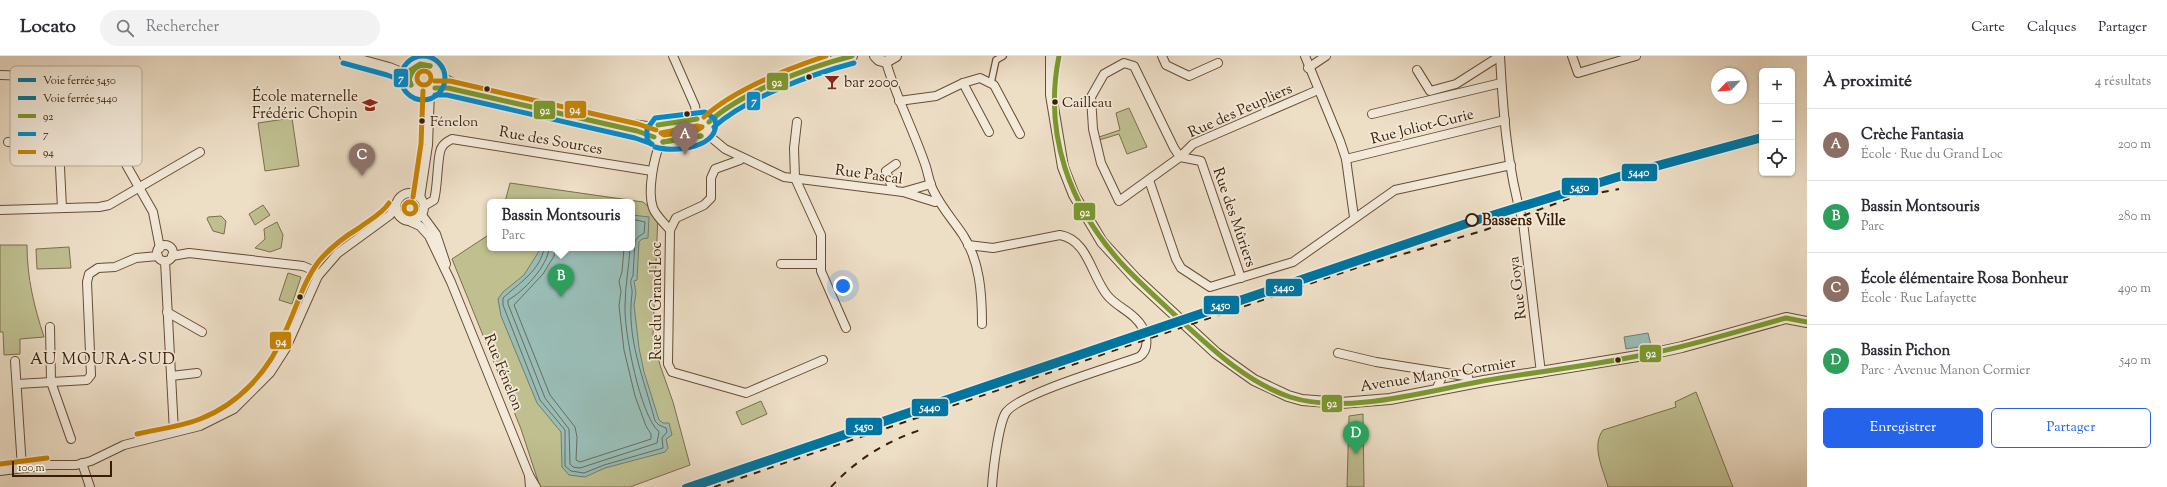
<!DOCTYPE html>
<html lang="fr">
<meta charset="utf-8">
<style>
:root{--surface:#fff;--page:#f2f2f3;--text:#2b2b33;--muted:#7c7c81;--line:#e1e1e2;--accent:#2563eb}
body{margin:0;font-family:"Sorts Mill Goudy",serif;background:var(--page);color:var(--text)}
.controls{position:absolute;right:12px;top:12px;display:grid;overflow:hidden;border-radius:6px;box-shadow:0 1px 3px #0004}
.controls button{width:36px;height:36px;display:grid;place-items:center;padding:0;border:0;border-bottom:1px solid var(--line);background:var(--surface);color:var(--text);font:20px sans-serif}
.compass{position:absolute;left:1711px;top:12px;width:36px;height:36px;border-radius:50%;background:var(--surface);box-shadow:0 1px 3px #0004;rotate:245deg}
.scale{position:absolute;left:12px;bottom:10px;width:100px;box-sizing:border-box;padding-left:4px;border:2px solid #3a1d06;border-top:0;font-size:11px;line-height:14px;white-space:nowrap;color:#3a1d06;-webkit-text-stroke:3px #f3eada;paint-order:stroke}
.you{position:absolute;left:843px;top:230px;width:14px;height:14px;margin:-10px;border:3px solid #fff;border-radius:50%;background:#1a73e8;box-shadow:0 0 0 6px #1a73e833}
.badge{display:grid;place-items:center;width:26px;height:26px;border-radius:50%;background:var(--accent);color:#fff;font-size:13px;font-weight:700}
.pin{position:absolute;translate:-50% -33px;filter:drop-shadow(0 1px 2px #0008)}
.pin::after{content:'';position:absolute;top:21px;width:14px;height:12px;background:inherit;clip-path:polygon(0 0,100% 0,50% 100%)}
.popup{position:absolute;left:487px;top:143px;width:148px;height:52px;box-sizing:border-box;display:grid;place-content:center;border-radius:6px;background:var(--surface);filter:drop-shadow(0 1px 3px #0005);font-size:13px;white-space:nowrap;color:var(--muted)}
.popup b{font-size:15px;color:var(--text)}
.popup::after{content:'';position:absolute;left:50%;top:100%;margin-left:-8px;border:8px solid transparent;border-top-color:var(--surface)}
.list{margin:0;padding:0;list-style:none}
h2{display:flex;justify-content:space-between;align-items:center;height:52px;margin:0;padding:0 16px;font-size:17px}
h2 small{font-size:13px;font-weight:400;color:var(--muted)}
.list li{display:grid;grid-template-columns:26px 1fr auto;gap:12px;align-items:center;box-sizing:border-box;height:72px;padding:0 16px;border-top:1px solid var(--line)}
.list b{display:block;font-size:15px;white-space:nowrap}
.list p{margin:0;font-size:13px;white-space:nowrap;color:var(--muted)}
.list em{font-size:13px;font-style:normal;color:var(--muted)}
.actions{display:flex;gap:8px;padding:12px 16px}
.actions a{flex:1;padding:9px 0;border:1px solid var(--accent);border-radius:6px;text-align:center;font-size:14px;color:var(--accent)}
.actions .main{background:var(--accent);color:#fff}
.icon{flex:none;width:22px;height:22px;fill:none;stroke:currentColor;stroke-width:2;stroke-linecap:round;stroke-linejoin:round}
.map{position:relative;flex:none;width:1807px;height:431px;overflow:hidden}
header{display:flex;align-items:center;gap:24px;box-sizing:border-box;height:56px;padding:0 20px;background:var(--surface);border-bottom:1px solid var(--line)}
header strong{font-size:19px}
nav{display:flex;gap:22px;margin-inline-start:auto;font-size:14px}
.search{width:280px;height:36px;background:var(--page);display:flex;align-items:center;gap:10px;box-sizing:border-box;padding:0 14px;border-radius:22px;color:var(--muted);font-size:15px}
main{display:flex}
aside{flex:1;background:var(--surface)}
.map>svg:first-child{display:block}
.green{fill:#bfbf90;stroke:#7c6e4b}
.water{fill:#99bcb5;stroke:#737c6f}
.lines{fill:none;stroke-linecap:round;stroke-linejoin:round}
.shore{stroke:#6a6c5e;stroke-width:1}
.pedestrian-casing{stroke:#674d36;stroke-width:8}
.minor-casing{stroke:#674d36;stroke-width:10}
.tertiary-casing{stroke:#674d36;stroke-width:12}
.pedestrian{stroke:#f3eada;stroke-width:5.5}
.minor{stroke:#f3eada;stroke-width:8}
.tertiary{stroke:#f3eada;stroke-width:10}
.rail{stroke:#3a1d06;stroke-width:2;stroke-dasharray:7 7;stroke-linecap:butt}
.bus-1-casing{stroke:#f3eada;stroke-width:8}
.bus-2-casing{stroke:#f3eada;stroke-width:8}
.bus-3-casing{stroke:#f3eada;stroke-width:8}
.bus-1{stroke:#7c982e;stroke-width:5}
.bus-2{stroke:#008cd0;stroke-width:5}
.bus-3{stroke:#c88402;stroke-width:5}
.rail-1-casing{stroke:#f3eada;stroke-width:9}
.rail-2-casing{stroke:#f3eada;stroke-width:9}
.rail-1{stroke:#0075a1;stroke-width:6}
.rail-2{stroke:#0075a1;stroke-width:6}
.bus-dot{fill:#3a1d06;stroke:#f3eada;stroke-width:1.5}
.stop-dot{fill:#f3eada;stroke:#3a1d06;stroke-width:2}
.labels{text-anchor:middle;stroke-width:3.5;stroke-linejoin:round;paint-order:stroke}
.bus-label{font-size:14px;fill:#3a1d06;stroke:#f3eada;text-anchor:start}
.poi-label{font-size:15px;fill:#3a1d06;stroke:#f3eada;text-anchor:start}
.street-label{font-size:15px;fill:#3a1d06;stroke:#f3eada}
.stop-label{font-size:15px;font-weight:bold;fill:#3a1d06;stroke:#f3eada;text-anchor:start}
.neighbourhood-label{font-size:16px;letter-spacing:1px;fill:#3a1d06;stroke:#f3eada}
.key{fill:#f3eada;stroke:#bcac9a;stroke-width:1}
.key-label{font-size:11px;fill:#3a1d06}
.line-badge{stroke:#f3eada;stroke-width:1.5}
.badge-label{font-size:11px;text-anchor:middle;font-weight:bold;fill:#fff}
</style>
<header>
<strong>Locato</strong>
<div class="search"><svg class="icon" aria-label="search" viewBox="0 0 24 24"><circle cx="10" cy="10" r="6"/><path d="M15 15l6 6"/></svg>Rechercher</div>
<nav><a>Carte</a><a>Calques</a><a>Partager</a></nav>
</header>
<main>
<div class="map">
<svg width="1807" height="431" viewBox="0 0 1807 431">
<rect width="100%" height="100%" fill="#eddec6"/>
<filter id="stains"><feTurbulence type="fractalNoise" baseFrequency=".005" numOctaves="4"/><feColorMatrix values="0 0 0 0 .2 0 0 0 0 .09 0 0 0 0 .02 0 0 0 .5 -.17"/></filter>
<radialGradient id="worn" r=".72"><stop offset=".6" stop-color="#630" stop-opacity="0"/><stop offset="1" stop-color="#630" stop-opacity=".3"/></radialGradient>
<g class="green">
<polygon points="1129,52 1147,91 1127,98 1119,78 1099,84 1099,81 1120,74 1116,57"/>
<polygon points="292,62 299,110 265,115 258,67"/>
<polygon points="510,127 643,146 658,159 653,279 660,309 673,346 690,409 630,431 540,431 521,373 452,203 490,178 490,192 632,192 632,146 505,146"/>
<polygon points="263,149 270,159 255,169 249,158"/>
<polygon points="221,160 226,165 224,178 213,175 207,163 208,161"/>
<polygon points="277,166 283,179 281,192 270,196 255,192 265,183 264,173"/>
<path d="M0,189H27C27,222 34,250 44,281L20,283V298L4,299L3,276H0Z"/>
<polygon points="69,191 71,212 37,213 36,193"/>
<polygon points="288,217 301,221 292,248 279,244"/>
<path d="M1696,336L1733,431H1608C1603,413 1591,390 1603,374L1676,351L1675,346Z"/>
<polygon points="761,345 767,358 742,369 736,356"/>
<polygon points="1363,358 1364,431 1347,431 1349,360"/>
</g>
<g class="water">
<polygon points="632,159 649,161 648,182 642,183 639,186 637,224 634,225 636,237 634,249 639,292 644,316 659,364 663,367 669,367 672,379 666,383 668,392 665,396 605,412 585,421 569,419 562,411 561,376 537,347 501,260 498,243 503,236 524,219 541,192 632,192"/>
<polygon points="1648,277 1651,289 1626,293 1624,281"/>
</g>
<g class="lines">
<g class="shore">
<path d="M544,192C541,214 518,228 503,242V249L540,344L565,374V410L571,415L584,417L604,409L663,392L662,382L667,376L666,372L659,369L655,365C644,323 626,282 632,238C633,231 628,226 633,220L635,185L638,181L644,177L645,166L632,163"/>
<path d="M549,192C548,210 523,236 508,244V248L545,342L569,373L570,408L573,411L580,412L657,387L659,376C640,359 624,276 625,250C625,230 629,212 630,192"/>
<polyline points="555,192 554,200 543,218 514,249 550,339 575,371 577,381 576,404 580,406 651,383 651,378 646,370 635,340 624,294 619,250 621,235 619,225 622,216 624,192"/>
</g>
<defs>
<polyline id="pedestrian" points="991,27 996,4 1003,0"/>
<g id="minor">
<polyline points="673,0 695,50 697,63"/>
<polyline points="1162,0 1166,9 1189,20 1218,7"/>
<polyline points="1305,0 1340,85 1346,103 1354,161"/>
<path d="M1500,0C1503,55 1507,112 1523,166L1541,317"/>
<polyline points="1572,0 1578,17 1636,0"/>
<path d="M886,6C896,41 913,73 925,108C928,116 929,126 933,134C941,151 953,164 963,179C980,205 982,238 982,268"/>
<polyline points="426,8 426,0"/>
<polyline points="1308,12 1326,0"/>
<polyline points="1417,14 1430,35 1456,28 1500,0"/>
<polyline points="0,19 95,22 105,30 111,82 153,156 160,192"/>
<polyline points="963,27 989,76"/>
<polyline points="421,37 428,50"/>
<polyline points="899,45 936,40 963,27 980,22 994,29 1020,78"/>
<polyline points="1372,58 1501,27"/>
<polyline points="797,66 794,92 795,122 821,179 821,215 846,272"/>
<polyline points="707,78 725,93 784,121 903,136 935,146 938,145"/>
<path d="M661,85C654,101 647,135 653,152C656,160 665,168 670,174"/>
<polyline points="8,86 55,86 59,91 62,152"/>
<polyline points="741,101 740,104 715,113 711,122 711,142 704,149 676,162 670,174 668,308 672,316 746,337 823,304"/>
<polyline points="1346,103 1505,64"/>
<polyline points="1149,124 1176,203 1181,212 1210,231 1293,206 1395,134 1511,109"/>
<polyline points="893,134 886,115 896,108"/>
<polyline points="903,136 931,128"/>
<circle cx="410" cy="151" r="14"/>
<polyline points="420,142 428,89 430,35"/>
<path d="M424,150L434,144C438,132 437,97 442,91C444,87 448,85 452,83L652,115"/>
<polyline points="0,154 99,151 109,149 200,96"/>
<polyline points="422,159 436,178 446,208"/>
<polyline points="411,166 420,170 429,180 451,226 529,419 536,431"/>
<path d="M968,189L993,192L1060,179C1088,184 1091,219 1107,239C1115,249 1126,253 1135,262C1146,272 1152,292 1139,301C1115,310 1014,339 1005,358C998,372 993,415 992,431"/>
<circle cx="165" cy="197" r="8"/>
<polyline points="172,200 189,197 303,210 315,215 318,220"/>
<polyline points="165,205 174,376"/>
<polyline points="781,208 821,208"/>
<polyline points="1241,222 1201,105 1180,101 1174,92 1134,10 1124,7 1104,18 1091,41 1093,73 1101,107 1119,145 1180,101 1193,88 1318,34"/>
<polyline points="167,256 202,276"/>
<polyline points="50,271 51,326 71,383"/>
<polyline points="1338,297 1376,306 1465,320 1468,321 1470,328"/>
<polyline points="15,305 22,412"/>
<polyline points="171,320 197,317"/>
<polyline points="17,328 87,324 91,319 87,226 89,218 98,212 115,211 136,202 158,200"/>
<polyline points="1436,334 1441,323 1437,316"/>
<polyline points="82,407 90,431"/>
<polyline points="0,415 48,409 76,409 91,405 124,389 200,370 234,353 270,317 286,292 318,220 338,197 390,159 395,151"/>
<polyline points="529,419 530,431"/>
</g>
<g id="tertiary">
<polyline points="345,0 389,12 409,20"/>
<polyline points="875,0 879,4 886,6 896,0"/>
<polyline points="1051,0 1051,39 1063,111 1074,139 1102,186 1136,223 1216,297 1254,324 1288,340 1302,344 1341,347 1390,343 1484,325 1650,298 1682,291 1786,262 1807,266"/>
<circle cx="423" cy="22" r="15"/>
<polyline points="438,20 457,30"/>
<polyline points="435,32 448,32 494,44 637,75 654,81"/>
<polygon points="702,62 709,66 710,75 704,80 663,86 654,81 654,74 658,69"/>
<path d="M709,66C723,52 740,45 758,36C789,21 818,8 852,0"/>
<polyline points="631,69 655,72"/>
</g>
</defs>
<use href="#pedestrian" class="pedestrian-casing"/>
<use href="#minor" class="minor-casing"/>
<use href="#tertiary" class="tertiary-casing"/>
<use href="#pedestrian" class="pedestrian"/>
<use href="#minor" class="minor"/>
<use href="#tertiary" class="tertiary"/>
<g class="rail">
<polyline points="1588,139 1619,133"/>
<polyline points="714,431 1359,211 1485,174 1629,120"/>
<path d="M831,431C856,404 885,386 920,374"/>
</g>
<defs>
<g id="bus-1">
<path d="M1059,0C1043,79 1070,151 1123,209C1141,228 1160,245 1178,262C1212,293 1246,326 1290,341C1346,359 1427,335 1483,325C1540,315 1597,309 1653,297C1698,288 1742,274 1786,262L1807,266"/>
<polyline points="411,29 408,21 409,15 420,8 430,10"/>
<path d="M411,29L409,24C412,13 418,7 430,10"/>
<polyline points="435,32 448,32 637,75 654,81"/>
<path d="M709,66C742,36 809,11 852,0"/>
<polyline points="658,69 697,63"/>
<polyline points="663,86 701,80"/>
<polyline points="663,86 701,80"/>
</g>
<g id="bus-2">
<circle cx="423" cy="22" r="22"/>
<polyline points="343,7 387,19 406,26"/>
<polyline points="435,39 447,39 635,82 652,88"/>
<path d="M714,71C746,42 812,18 854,7"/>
<path d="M651,88L647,83V73L655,62L705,56L715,63C722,92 674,97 655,91"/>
</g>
<g id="bus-3">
<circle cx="424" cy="22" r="7"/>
<polyline points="435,25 450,25 638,68 656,74"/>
<path d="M704,61C735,33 787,13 826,0"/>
<polygon points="697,70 702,71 697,74 664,79 661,77"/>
<polyline points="413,141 421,88 423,35"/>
<circle cx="410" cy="152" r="6"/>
<path d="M137,378C158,373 180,371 200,363C239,348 269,315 285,276C296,253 303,226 319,205C330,192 344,181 359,172C369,164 382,158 389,147"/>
<polyline points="0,408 47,402"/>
</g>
</defs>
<use href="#bus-1" class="bus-1-casing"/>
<use href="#bus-2" class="bus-2-casing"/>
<use href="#bus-3" class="bus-3-casing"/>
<use href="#bus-1" class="bus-1"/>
<use href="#bus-2" class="bus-2"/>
<use href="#bus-3" class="bus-3"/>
<defs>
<polyline id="rail-1" points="685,431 1475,163 1632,115 1762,80"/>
<polyline id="rail-2" points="696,431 1476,166 1633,118 1762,83"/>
</defs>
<use href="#rail-1" class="rail-1-casing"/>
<use href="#rail-2" class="rail-2-casing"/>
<use href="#rail-1" class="rail-1"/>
<use href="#rail-2" class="rail-2"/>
</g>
<defs>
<symbol id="bar-bare" viewBox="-9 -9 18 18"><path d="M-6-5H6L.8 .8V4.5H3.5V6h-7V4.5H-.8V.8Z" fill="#8f2418" stroke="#f3eada" stroke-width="2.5" paint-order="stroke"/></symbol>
<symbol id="school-bare" viewBox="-9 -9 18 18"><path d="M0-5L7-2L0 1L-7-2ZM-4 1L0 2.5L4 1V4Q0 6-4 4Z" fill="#8f2418" stroke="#f3eada" stroke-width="2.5" paint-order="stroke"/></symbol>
</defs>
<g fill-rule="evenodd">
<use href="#bar-bare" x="821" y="15" width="22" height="22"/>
<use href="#school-bare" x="359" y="38" width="22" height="22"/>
</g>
<g class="bus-dot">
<circle cx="809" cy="21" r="3.5"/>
<circle cx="487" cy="33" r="3.5"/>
<circle cx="1055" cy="46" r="3.5"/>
<circle cx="687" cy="58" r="3.5"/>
<circle cx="422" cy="65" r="3.5"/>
<circle cx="300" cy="241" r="3.5"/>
<circle cx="1618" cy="304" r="3.5"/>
</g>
<circle class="stop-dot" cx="1472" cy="164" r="6"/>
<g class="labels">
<g class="bus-label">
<text x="1062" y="51">Cailleau</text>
<text x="430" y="70">Fénelon</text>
</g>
<g class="poi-label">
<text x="844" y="31">bar 2000</text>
<text x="358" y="45" text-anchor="end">École maternelle<tspan x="358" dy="17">Frédéric Chopin</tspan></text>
</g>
<g class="street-label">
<text transform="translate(1240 54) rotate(-24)" y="5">Rue des Peupliers</text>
<text transform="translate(1422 70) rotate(-14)" y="5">Rue Joliot-Curie</text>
<text transform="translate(551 84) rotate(10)" y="5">Rue des Sources</text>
<text transform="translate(869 118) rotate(8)" y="5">Rue Pascal</text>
<text transform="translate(1235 161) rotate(71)" y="5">Rue des Mûriers</text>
<text transform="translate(1517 232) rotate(-97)" y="5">Rue Goya</text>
<text transform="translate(656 245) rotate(-90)" y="5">Rue du Grand Loc</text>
<text transform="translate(504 316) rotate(68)" y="5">Rue Fénelon</text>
<text transform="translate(1438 318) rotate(-9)" y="5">Avenue Manon Cormier</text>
</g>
<g class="stop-label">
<text x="1482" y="169">Bassens Ville</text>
</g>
<g class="neighbourhood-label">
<text x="103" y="308">AU MOURA-SUD</text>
</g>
</g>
<rect x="10" y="10" width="132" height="100" rx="6" class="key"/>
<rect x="18" y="22" width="18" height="4" fill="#0075a1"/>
<rect x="18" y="40" width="18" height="4" fill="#0075a1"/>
<rect x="18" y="58" width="18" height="4" fill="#7c982e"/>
<rect x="18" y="76" width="18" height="4" fill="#008cd0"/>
<rect x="18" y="94" width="18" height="4" fill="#c88402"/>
<g class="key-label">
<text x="43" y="28">Voie ferrée 5450</text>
<text x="43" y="46">Voie ferrée 5440</text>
<text x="43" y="64">92</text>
<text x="43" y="82">7</text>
<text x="43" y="100">94</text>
</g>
<g class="line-badge">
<rect x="393" y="12" width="16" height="20" rx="4" fill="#008cd0"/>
<rect x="766" y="16" width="23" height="19" rx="4" fill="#7c982e"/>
<rect x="746" y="35" width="15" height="20" rx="4" fill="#008cd0"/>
<rect x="564" y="44" width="23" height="19" rx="4" fill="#c88402"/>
<rect x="533" y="44" width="23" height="20" rx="4" fill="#7c982e"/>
<rect x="1621" y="107" width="37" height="19" rx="4" fill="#0075a1"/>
<rect x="1561" y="121" width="38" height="19" rx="4" fill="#0075a1"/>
<rect x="1073" y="146" width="23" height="19" rx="4" fill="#7c982e"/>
<rect x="1265" y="222" width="38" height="19" rx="4" fill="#0075a1"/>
<rect x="1203" y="239" width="37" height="20" rx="4" fill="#0075a1"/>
<rect x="269" y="275" width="23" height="19" rx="4" fill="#c88402"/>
<rect x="1639" y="288" width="23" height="19" rx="4" fill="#7c982e"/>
<rect x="1321" y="338" width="22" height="19" rx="4" fill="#7c982e"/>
<rect x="911" y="342" width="38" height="19" rx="4" fill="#0075a1"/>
<rect x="845" y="361" width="38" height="19" rx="4" fill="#0075a1"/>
</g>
<g class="badge-label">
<text x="401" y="26">7</text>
<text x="777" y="30">92</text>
<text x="754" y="49">7</text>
<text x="575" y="57">94</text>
<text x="545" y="58">92</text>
<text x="1639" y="120">5440</text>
<text x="1580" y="135">5450</text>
<text x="1085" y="160">92</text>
<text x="1284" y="235">5440</text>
<text x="1221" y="253">5450</text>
<text x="281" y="289">94</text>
<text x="1651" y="301">92</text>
<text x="1332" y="351">92</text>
<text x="930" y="355">5440</text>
<text x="864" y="374">5450</text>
</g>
<rect width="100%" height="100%" filter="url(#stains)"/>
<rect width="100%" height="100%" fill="url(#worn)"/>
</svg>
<div class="controls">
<button>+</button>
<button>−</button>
<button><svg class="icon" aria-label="locate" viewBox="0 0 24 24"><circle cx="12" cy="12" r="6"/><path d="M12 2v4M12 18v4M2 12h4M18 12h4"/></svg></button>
</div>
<svg class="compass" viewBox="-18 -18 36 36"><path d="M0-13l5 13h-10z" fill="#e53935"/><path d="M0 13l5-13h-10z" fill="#7c7c81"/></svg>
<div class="scale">100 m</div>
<div class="you"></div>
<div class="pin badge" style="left:685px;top:99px;background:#8d6e63">A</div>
<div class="pin badge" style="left:561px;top:241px;background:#2e9e5b">B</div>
<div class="popup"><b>Bassin Montsouris</b>Parc</div>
<div class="pin badge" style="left:362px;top:120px;background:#8d6e63">C</div>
<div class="pin badge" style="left:1356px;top:398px;background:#2e9e5b">D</div>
</div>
<aside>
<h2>À proximité<small>4 résultats</small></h2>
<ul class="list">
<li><span class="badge" style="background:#8d6e63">A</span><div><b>Crèche Fantasia</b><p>École · Rue du Grand Loc</p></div><em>200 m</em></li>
<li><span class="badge" style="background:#2e9e5b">B</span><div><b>Bassin Montsouris</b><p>Parc</p></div><em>280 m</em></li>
<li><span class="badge" style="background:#8d6e63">C</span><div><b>École élémentaire Rosa Bonheur</b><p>École · Rue Lafayette</p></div><em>490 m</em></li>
<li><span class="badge" style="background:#2e9e5b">D</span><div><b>Bassin Pichon</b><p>Parc · Avenue Manon Cormier</p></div><em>540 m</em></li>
</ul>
<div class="actions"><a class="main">Enregistrer</a><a>Partager</a></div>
</aside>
</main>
